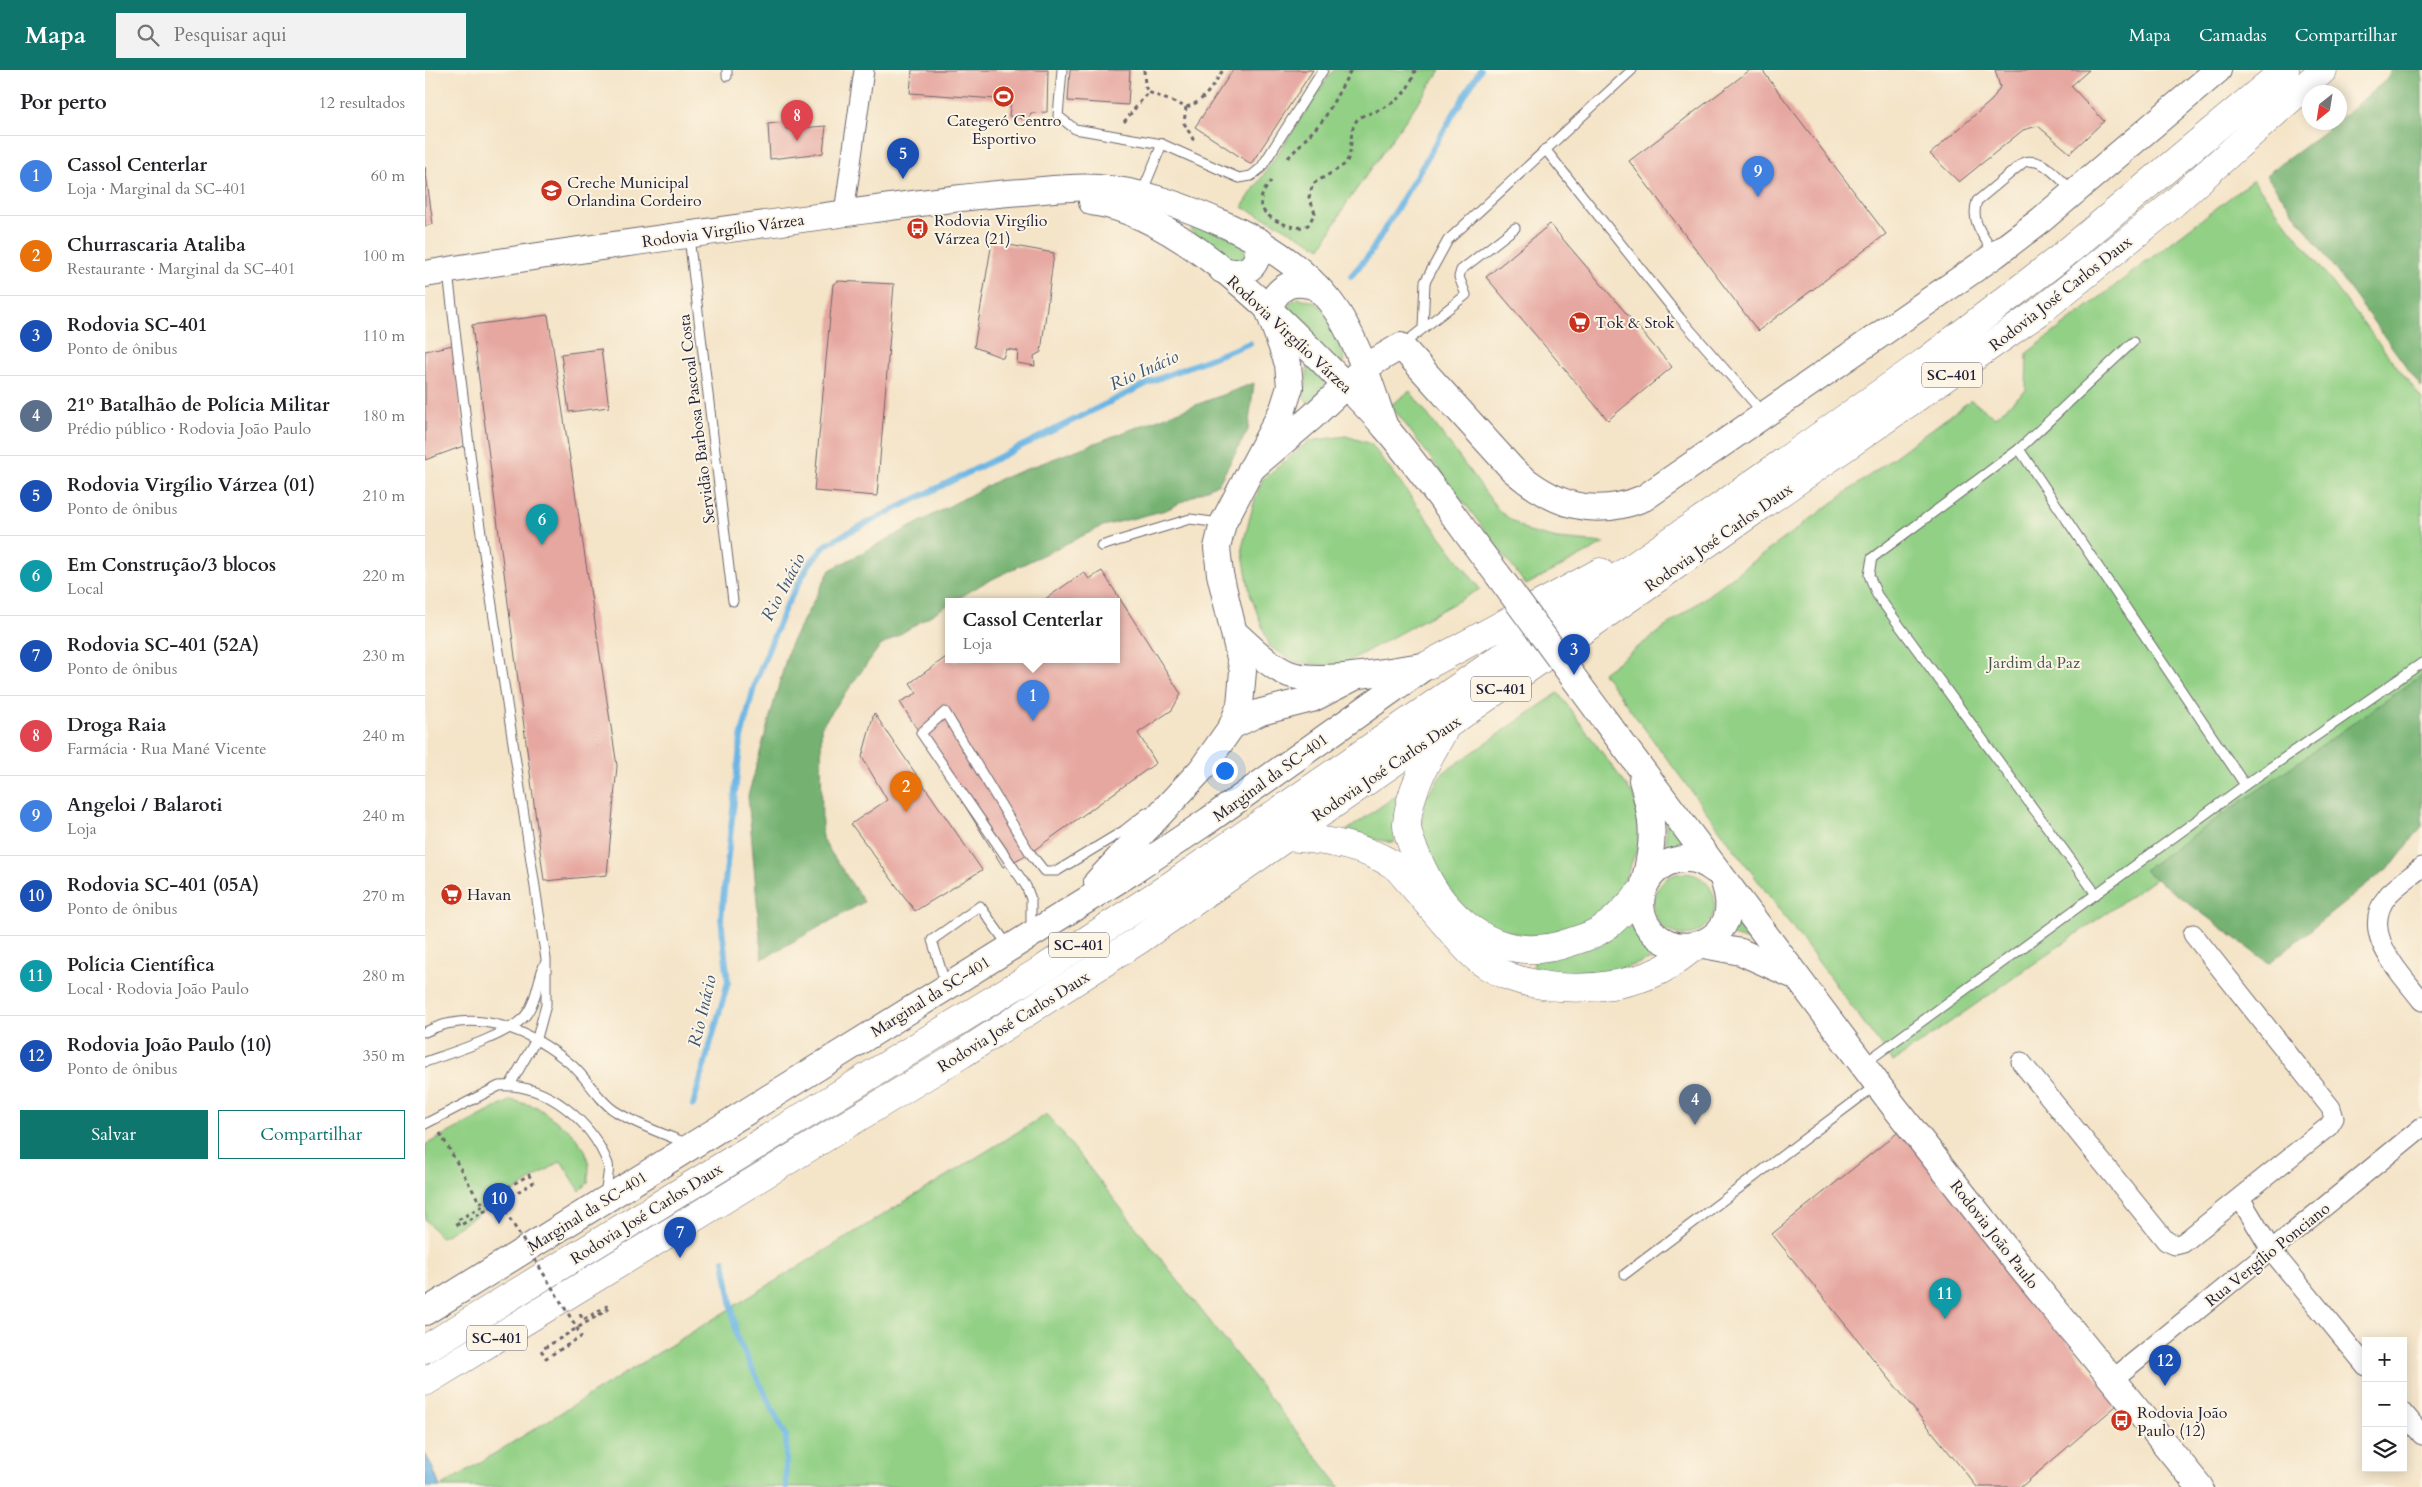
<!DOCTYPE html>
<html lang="pt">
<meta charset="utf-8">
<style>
:root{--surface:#fff;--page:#f2f2f2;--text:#202124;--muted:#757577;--line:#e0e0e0;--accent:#0f766e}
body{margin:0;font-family:Cardo,serif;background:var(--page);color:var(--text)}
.controls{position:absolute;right:15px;bottom:15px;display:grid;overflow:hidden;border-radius:0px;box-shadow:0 2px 12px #0003}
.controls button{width:45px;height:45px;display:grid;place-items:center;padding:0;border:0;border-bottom:1px solid var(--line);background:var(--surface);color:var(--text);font:25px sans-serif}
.compass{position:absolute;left:1877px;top:15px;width:45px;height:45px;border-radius:50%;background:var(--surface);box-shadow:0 2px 12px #0003;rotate:210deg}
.you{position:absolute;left:799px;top:700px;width:18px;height:18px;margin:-12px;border:4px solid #fff;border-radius:50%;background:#1a73e8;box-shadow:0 0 0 8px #1a73e833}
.badge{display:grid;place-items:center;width:32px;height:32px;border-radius:50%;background:var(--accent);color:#fff;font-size:16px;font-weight:700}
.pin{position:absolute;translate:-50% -41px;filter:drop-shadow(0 1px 2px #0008)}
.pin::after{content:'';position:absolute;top:26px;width:18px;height:15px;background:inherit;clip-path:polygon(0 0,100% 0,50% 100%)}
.popup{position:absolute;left:520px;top:528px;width:175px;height:65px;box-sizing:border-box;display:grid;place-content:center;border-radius:0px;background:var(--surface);filter:drop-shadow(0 1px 4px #0005);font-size:16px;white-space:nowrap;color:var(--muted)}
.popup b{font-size:19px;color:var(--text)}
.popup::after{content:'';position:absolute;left:50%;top:100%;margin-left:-10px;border:10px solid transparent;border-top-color:var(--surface)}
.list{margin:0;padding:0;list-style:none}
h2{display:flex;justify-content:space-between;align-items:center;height:65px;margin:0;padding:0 20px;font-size:21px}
h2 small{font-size:16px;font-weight:400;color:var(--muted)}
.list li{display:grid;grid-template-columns:32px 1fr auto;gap:15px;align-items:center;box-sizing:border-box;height:80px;padding:0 20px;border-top:1px solid var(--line)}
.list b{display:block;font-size:19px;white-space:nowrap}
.list p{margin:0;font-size:16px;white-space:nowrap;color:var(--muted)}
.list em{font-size:16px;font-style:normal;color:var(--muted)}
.actions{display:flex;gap:10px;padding:15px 20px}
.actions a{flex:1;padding:11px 0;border:1px solid var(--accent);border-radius:0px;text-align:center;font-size:18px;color:var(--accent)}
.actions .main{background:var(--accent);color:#fff}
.icon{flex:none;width:28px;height:28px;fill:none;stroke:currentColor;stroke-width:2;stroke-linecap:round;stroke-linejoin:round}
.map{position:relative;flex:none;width:1997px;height:1417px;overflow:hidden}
header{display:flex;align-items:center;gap:30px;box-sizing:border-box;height:70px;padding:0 25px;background:var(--accent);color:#fff}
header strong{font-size:24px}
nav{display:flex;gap:28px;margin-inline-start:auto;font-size:18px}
.search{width:350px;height:45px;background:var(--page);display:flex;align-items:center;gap:12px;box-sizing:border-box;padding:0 18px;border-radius:0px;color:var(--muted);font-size:19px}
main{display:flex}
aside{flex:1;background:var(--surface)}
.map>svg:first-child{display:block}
.green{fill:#92d085;stroke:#5a7960}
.forest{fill:#75b272;stroke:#4c6a56}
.water{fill:#6bb5e4;stroke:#466c90}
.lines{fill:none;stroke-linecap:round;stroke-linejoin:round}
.stream{stroke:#6bb5e4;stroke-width:6}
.building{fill:#e6a7a0}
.service-casing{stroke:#6c666c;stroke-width:11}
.minor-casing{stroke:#6c666c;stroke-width:21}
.secondary-casing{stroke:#6c666c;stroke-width:28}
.trunk-casing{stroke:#6c666c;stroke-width:29}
.path{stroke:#6c666c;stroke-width:3;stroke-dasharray:4 4;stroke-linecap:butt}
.service{stroke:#fff;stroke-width:9}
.minor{stroke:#fff;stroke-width:19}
.secondary{stroke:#fff;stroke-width:26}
.trunk{stroke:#fff;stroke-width:28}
.secondary-bridge-casing{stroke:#6c666c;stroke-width:28;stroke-linecap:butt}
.path-bridge{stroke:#6c666c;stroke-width:3;stroke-dasharray:4 4;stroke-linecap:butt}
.secondary-bridge{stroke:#fff;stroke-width:26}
.labels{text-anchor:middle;stroke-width:4;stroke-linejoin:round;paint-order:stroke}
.shield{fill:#fcf5e5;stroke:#63616e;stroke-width:1}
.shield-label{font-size:15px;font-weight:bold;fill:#22223b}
.poi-label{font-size:16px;fill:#22223b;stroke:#fcf5e5;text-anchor:start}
.street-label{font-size:16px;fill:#22223b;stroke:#fcf5e5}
.park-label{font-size:16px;fill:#445651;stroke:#fcf5e5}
.water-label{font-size:18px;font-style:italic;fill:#3c5576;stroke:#fcf5e5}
</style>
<header>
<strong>Mapa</strong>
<div class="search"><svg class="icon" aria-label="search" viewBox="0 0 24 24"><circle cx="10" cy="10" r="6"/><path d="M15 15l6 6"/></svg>Pesquisar aqui</div>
<nav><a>Mapa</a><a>Camadas</a><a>Compartilhar</a></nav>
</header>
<main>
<aside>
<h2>Por perto<small>12 resultados</small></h2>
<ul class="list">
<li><span class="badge" style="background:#3f7fe0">1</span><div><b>Cassol Centerlar</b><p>Loja · Marginal da SC-401</p></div><em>60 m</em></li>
<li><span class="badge" style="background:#e8710a">2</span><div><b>Churrascaria Ataliba</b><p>Restaurante · Marginal da SC-401</p></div><em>100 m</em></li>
<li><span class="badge" style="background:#1a4fb4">3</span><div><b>Rodovia SC-401</b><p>Ponto de ônibus</p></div><em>110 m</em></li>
<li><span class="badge" style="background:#5c6f8a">4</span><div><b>21º Batalhão de Polícia Militar</b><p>Prédio público · Rodovia João Paulo</p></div><em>180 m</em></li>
<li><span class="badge" style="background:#1a4fb4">5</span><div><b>Rodovia Virgílio Várzea (01)</b><p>Ponto de ônibus</p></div><em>210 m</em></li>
<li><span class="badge" style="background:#0f9aa8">6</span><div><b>Em Construção/3 blocos</b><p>Local</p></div><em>220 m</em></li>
<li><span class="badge" style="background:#1a4fb4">7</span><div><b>Rodovia SC-401 (52A)</b><p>Ponto de ônibus</p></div><em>230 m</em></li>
<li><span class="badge" style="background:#e0444e">8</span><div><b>Droga Raia</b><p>Farmácia · Rua Mané Vicente</p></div><em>240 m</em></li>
<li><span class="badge" style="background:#3f7fe0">9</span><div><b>Angeloi / Balaroti</b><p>Loja</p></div><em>240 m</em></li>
<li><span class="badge" style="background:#1a4fb4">10</span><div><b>Rodovia SC-401 (05A)</b><p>Ponto de ônibus</p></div><em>270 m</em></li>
<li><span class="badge" style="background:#0f9aa8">11</span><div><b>Polícia Científica</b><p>Local · Rodovia João Paulo</p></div><em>280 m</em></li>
<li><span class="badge" style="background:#1a4fb4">12</span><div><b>Rodovia João Paulo (10)</b><p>Ponto de ônibus</p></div><em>350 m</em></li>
</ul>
<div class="actions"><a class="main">Salvar</a><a>Compartilhar</a></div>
</aside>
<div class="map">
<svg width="1997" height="1417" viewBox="0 0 1997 1417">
<rect width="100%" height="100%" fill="#fcf5e5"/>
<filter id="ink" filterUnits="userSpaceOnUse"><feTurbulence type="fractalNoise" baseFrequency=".02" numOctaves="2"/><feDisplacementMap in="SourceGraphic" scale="10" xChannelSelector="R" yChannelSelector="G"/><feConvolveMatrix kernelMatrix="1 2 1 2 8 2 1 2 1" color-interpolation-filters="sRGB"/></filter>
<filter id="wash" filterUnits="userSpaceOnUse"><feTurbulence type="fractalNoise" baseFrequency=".0096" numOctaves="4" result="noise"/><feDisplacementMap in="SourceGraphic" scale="20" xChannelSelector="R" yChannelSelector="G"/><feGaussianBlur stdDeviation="1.12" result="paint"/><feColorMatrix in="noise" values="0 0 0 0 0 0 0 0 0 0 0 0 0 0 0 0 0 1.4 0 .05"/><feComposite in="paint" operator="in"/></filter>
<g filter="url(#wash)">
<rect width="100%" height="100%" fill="#f4e4c8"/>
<g class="green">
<polygon points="908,0 1016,0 921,134 896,178 845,150 817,137"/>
<polygon points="1828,110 1997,329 1997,623 1468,992 1178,603 1546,330 1570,347 1601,320 1602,283"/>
<polygon points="767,154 816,171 822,185 820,189 806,192 767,162"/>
<path d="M873,228C880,229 889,231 895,236C904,245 923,282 918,293L911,294L862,240L866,232Z"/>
<polygon points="883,296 902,315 887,332 882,332 879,327"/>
<polygon points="985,321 1075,442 1104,462 1132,469 1180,473 1101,515 966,335"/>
<polygon points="921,366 946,374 1055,519 913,597 871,592 845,577 825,524 817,478 828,436 837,410 884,371"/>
<polygon points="1133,623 1210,727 1215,772 1190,833 1162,857 1129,869 1070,860 1042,843 1009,798 997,763 999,730 1018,703"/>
<polygon points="986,715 973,751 969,773 939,767 914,766"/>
<polygon points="1241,741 1271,780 1241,782"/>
<circle cx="1259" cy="834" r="31"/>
<path d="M1204,846L1213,870L1232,887C1188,904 1157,907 1111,901L1108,898L1109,892Z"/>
<polygon points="1314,847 1337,875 1304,865"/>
<polygon points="86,1030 112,1037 146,1062 160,1080 164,1096 163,1113 155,1121 136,1091 16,1168 0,1149 0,1075"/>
<polygon points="622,1044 915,1417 15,1417"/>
</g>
<g class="forest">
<polygon points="1967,0 1997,0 1997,318 1841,105 1911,53 1914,52 1915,49 1961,10"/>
<polygon points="829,313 823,360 794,413 741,440 678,456 557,514 454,577 396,657 397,769 439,832 337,889 323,726 365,575 405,500 575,409"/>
<polygon points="1997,605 1997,756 1968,794 1844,893 1719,800"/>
</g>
<polygon class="water" points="0,1384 6,1394 15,1417 0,1417"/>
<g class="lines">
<g class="stream">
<polyline points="926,206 944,185 1055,0"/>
<polyline points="268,1035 303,912 296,848 316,668 330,613 360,538 385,493 401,475 418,465 727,311 825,273"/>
<polyline points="299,1190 312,1268 361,1366 361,1417"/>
</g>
</g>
<g id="blocks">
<g class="building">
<polygon points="487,0 623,0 622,42 606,43 603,50 584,46 586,30 485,23"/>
<polygon points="645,0 705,0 703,35 643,31"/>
<polygon points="808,0 888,0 826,94 770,57"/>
<polygon points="1325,0 1337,0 1461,164 1333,261 1204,91"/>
<polygon points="1570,0 1664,0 1646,16 1679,51 1645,83 1613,56 1598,60 1534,112 1505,84 1567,30 1575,17"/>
<polygon points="360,52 361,59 401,56 398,83 345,89 343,54"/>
<polygon points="0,97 8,154 0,156"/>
<polygon points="1125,154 1247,297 1183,350 1061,207"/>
<polygon points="567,172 629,183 616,282 609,286 610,296 592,293 593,281 581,279 578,288 549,277"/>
<polygon points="413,211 469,214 452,426 389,421 408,214"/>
<polygon points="123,245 192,696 182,805 119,811 47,255"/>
<polygon points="28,275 41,375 0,390 0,281"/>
<polygon points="176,279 184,337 144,342 136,284"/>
<polygon points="677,501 756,624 747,640 713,663 731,693 605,783 578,797 475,632 492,623 485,613 524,585 524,590 532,592 535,590 692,590 692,532 616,532 659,502 664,509"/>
<polygon points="449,643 557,800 490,841 426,754 462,730 437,687"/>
<polygon points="1477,1059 1692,1335 1596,1417 1552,1417 1347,1164"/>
</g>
</g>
</g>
<g filter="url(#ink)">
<use href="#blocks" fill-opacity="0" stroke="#6c666c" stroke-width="1"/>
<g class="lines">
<defs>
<g id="service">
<polyline points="302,0 302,6"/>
<polyline points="637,0 633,46 650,59 737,74 814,108 826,106 836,98 898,0"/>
<polyline points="1120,79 1255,248 1338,343"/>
<polyline points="717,123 737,74"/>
<polyline points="264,167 308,531"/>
<path d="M1568,182C1558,165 1545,151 1552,131L1599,92C1619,87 1633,108 1647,120"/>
<polyline points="23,203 50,424 121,889 121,935 112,968 85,1015"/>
<polyline points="998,257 1000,212 1023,170 1207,0"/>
<polyline points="977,275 1041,225 1034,207 1036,200 1090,158"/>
<polyline points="1594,379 1820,715"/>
<polyline points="676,476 765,449 795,453"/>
<polyline points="1671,824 1452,525 1444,505 1447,488 1594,379 1708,272"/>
<polyline points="606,859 606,829 601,816 496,663 520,642 605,783 619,801 632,801 698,761 721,743"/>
<polyline points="521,916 507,870 555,836 584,877"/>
<path d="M0,962C52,936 108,961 149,997C163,1010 174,1031 190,1041C212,1055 239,1064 263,1074"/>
<path d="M0,992C25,983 78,967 97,949C110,938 113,911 119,895"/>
<polyline points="1440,993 1820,715 1997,593"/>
<path d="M0,1054L74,1016C121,1013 166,1050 183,1094C185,1101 181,1116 180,1124"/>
<polyline points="1200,1204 1450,1016"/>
</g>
<g id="minor">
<polyline points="419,143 439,0"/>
<path d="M1997,797C1986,806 1974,814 1964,824C1932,861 1974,901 1997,931"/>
<polyline points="1596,992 1741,1171 1750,1175 1758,1173 1904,1056 1909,1048 1906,1038 1768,864"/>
<polyline points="1815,1128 1846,1180 1941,1296"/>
<polyline points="1687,1310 1997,1057"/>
<polyline points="1978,1342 1997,1365"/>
</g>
<g id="secondary">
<path d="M667,132C750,143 842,236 900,294C920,315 941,335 960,357C1000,404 1035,456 1073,505"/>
<path d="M797,200C822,206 834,198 834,171"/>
<path d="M0,204C130,182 261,165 392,147C460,138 529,127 597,122C622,120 648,116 673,118C719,121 761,137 803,156C842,174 879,198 906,233C933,269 945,315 960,357"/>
<path d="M826,399L887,347L939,298L976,276L1088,400C1128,435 1168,449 1219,428L1570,185L1616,150L1793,0"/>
<path d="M811,564C827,578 844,596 864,604C895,615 965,600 999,596"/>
<polyline points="1176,645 1468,1035 1596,1198 1775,1417"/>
<polyline points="807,656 836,642 887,629 926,609"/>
<path d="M1217,710C1229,752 1230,771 1219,813"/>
<path d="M1291,801C1282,795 1274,789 1263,789C1227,787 1202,829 1225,859C1245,885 1288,880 1301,850C1306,837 1303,824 1299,812"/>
<path d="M672,812L776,700L807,656L815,635L818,601L795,504L792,478L798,453L858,339L865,317L863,294L843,239C854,215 867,209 892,217"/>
<polyline points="1273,874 1316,882 1365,904"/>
<polyline points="0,1242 713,798 784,750 1001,596"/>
</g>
<g id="trunk">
<polyline points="1001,596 1175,502"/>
<path d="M1018,662C1002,690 984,721 982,753C981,768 1002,810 1011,823C1045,869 1089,892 1146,872C1158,868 1169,865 1180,857C1195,847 1206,832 1218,820"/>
<path d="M861,767C897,769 936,775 967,794C975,799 981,809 988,816C1007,838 1025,861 1045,882C1088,926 1184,926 1236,900C1249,893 1261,883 1273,874"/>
<polyline points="0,1279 618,899 745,816 1289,441 1501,291 1635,188 1860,0"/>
<polyline points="0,1312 537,984 714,870 1614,242 1742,139 1898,0"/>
</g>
</defs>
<use href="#service" class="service-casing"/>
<use href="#minor" class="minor-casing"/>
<use href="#secondary" class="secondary-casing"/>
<use href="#trunk" class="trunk-casing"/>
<g class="path">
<path d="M719,0L720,16L723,22L761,37C780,32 788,15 798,0"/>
<polyline points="761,37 759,53 768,69 767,72"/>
<polyline points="699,52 723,22"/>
<polyline points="863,88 899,49 926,0"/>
<path d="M846,111C841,118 834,127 836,136C839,147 862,157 872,157C876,158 880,156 883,155L890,143L884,127L888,114C895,109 916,98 920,94C930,81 922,62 932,50C936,45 944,44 949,42C971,33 984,23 990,0"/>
<polyline points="15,1063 55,1133 104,1105 108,1113 34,1156 31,1151 72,1128"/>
<polyline points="155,1244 158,1250 184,1235 185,1238"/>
<polyline points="152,1258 156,1267 121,1288 116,1280 185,1238"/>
</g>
<use href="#service" class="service"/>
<use href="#minor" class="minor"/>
<use href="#secondary" class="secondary"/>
<use href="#trunk" class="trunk"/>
<defs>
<polyline id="secondary-bridge" points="1073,505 1176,645"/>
</defs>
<use href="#secondary-bridge" class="secondary-bridge-casing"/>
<polyline class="path-bridge" points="72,1128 152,1258"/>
<use href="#secondary-bridge" class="secondary-bridge"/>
</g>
</g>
<defs>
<symbol id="stadium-disc" viewBox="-11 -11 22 22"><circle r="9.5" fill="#c8321e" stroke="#fcf5e5"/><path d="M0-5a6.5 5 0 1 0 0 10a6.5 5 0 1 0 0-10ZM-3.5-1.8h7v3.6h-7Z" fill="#fff"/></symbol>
<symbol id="school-disc" viewBox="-11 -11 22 22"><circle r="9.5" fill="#c8321e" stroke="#fcf5e5"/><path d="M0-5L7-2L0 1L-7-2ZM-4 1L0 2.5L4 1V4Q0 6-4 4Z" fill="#fff"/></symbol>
<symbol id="bus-disc" viewBox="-11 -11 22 22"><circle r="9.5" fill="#c8321e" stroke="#fcf5e5"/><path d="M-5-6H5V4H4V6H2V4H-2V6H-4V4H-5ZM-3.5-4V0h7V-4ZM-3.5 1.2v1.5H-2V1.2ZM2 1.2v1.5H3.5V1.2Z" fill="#fff"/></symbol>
<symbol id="supermarket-disc" viewBox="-11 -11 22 22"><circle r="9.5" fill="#c8321e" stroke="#fcf5e5"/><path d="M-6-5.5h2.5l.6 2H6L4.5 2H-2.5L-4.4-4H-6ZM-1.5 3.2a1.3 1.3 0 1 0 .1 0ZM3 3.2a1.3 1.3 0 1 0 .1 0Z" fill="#fff"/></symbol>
</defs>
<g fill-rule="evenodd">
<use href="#stadium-disc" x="566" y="14" width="25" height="25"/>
<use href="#school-disc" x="114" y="108" width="25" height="25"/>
<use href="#bus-disc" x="480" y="146" width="25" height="25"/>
<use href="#supermarket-disc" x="1142" y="240" width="25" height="25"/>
<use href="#supermarket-disc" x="14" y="812" width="25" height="25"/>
<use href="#bus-disc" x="1684" y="1338" width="25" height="25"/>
</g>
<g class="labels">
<g class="shield">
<rect x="1497" y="292.5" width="60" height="25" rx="4"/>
<rect x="1046" y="606.5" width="60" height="25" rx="4"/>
<rect x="624" y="862.5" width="60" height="25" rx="4"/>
<rect x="42" y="1255.5" width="60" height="25" rx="4"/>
</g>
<g class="shield-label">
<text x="1527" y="310">SC-401</text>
<text x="1076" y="624">SC-401</text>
<text x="654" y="880">SC-401</text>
<text x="72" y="1273">SC-401</text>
</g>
<g class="poi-label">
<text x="579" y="56" text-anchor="middle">Categeró Centro<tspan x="579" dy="18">Esportivo</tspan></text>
<text x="142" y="118">Creche Municipal<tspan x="142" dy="18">Orlandina Cordeiro</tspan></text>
<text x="509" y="156">Rodovia Virgílio<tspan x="509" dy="18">Várzea (21)</tspan></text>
<text x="1170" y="258">Tok &amp; Stok</text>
<text x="42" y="830">Havan</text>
<text x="1712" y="1348">Rodovia João<tspan x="1712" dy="18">Paulo (12)</tspan></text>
</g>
<g class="street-label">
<text transform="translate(298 160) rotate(-8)" y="6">Rodovia Virgílio Várzea</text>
<text transform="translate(1635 223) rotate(-38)" y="6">Rodovia José Carlos Daux</text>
<text transform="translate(865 264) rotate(43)" y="6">Rodovia Virgílio Várzea</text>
<text transform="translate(271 349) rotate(-97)" y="6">Servidão Barbosa Pascoal Costa</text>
<text transform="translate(1293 467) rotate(-35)" y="6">Rodovia José Carlos Daux</text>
<text transform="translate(961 698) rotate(-34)" y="6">Rodovia José Carlos Daux</text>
<text transform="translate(845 707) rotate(-36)" y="6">Marginal da SC-401</text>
<text transform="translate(505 926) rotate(-32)" y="6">Marginal da SC-401</text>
<text transform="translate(588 951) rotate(-32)" y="6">Rodovia José Carlos Daux</text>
<text transform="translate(162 1141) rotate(-32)" y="6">Marginal da SC-401</text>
<text transform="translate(221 1143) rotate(-32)" y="6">Rodovia José Carlos Daux</text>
<text transform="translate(1570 1164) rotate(52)" y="6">Rodovia João Paulo</text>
<text transform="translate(1842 1184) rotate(-39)" y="6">Rua Vergílio Ponciano</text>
</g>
<g class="park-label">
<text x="1609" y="598">Jardim da Paz</text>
</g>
<g class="water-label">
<text transform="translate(719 300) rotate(-24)" y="6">Rio Inácio</text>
<text transform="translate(358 517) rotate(-62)" y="6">Rio Inácio</text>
<text transform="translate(277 941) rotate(-77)" y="6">Rio Inácio</text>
</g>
</g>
</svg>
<div class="controls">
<button>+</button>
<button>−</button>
<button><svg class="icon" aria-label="layers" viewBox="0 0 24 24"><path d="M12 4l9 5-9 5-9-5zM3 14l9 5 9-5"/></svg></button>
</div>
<svg class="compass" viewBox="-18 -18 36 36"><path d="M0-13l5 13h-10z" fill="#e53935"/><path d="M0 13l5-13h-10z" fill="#757577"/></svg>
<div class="you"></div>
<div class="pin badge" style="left:608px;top:651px;background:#3f7fe0">1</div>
<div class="popup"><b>Cassol Centerlar</b>Loja</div>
<div class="pin badge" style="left:481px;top:742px;background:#e8710a">2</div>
<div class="pin badge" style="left:1149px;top:605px;background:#1a4fb4">3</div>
<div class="pin badge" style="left:1270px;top:1055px;background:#5c6f8a">4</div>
<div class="pin badge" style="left:478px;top:109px;background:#1a4fb4">5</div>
<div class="pin badge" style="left:117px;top:475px;background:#0f9aa8">6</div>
<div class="pin badge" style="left:255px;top:1188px;background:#1a4fb4">7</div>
<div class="pin badge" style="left:372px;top:71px;background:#e0444e">8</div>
<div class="pin badge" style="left:1333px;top:127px;background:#3f7fe0">9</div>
<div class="pin badge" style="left:74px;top:1154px;background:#1a4fb4">10</div>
<div class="pin badge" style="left:1520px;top:1249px;background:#0f9aa8">11</div>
<div class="pin badge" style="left:1740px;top:1316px;background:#1a4fb4">12</div>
</div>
</main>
